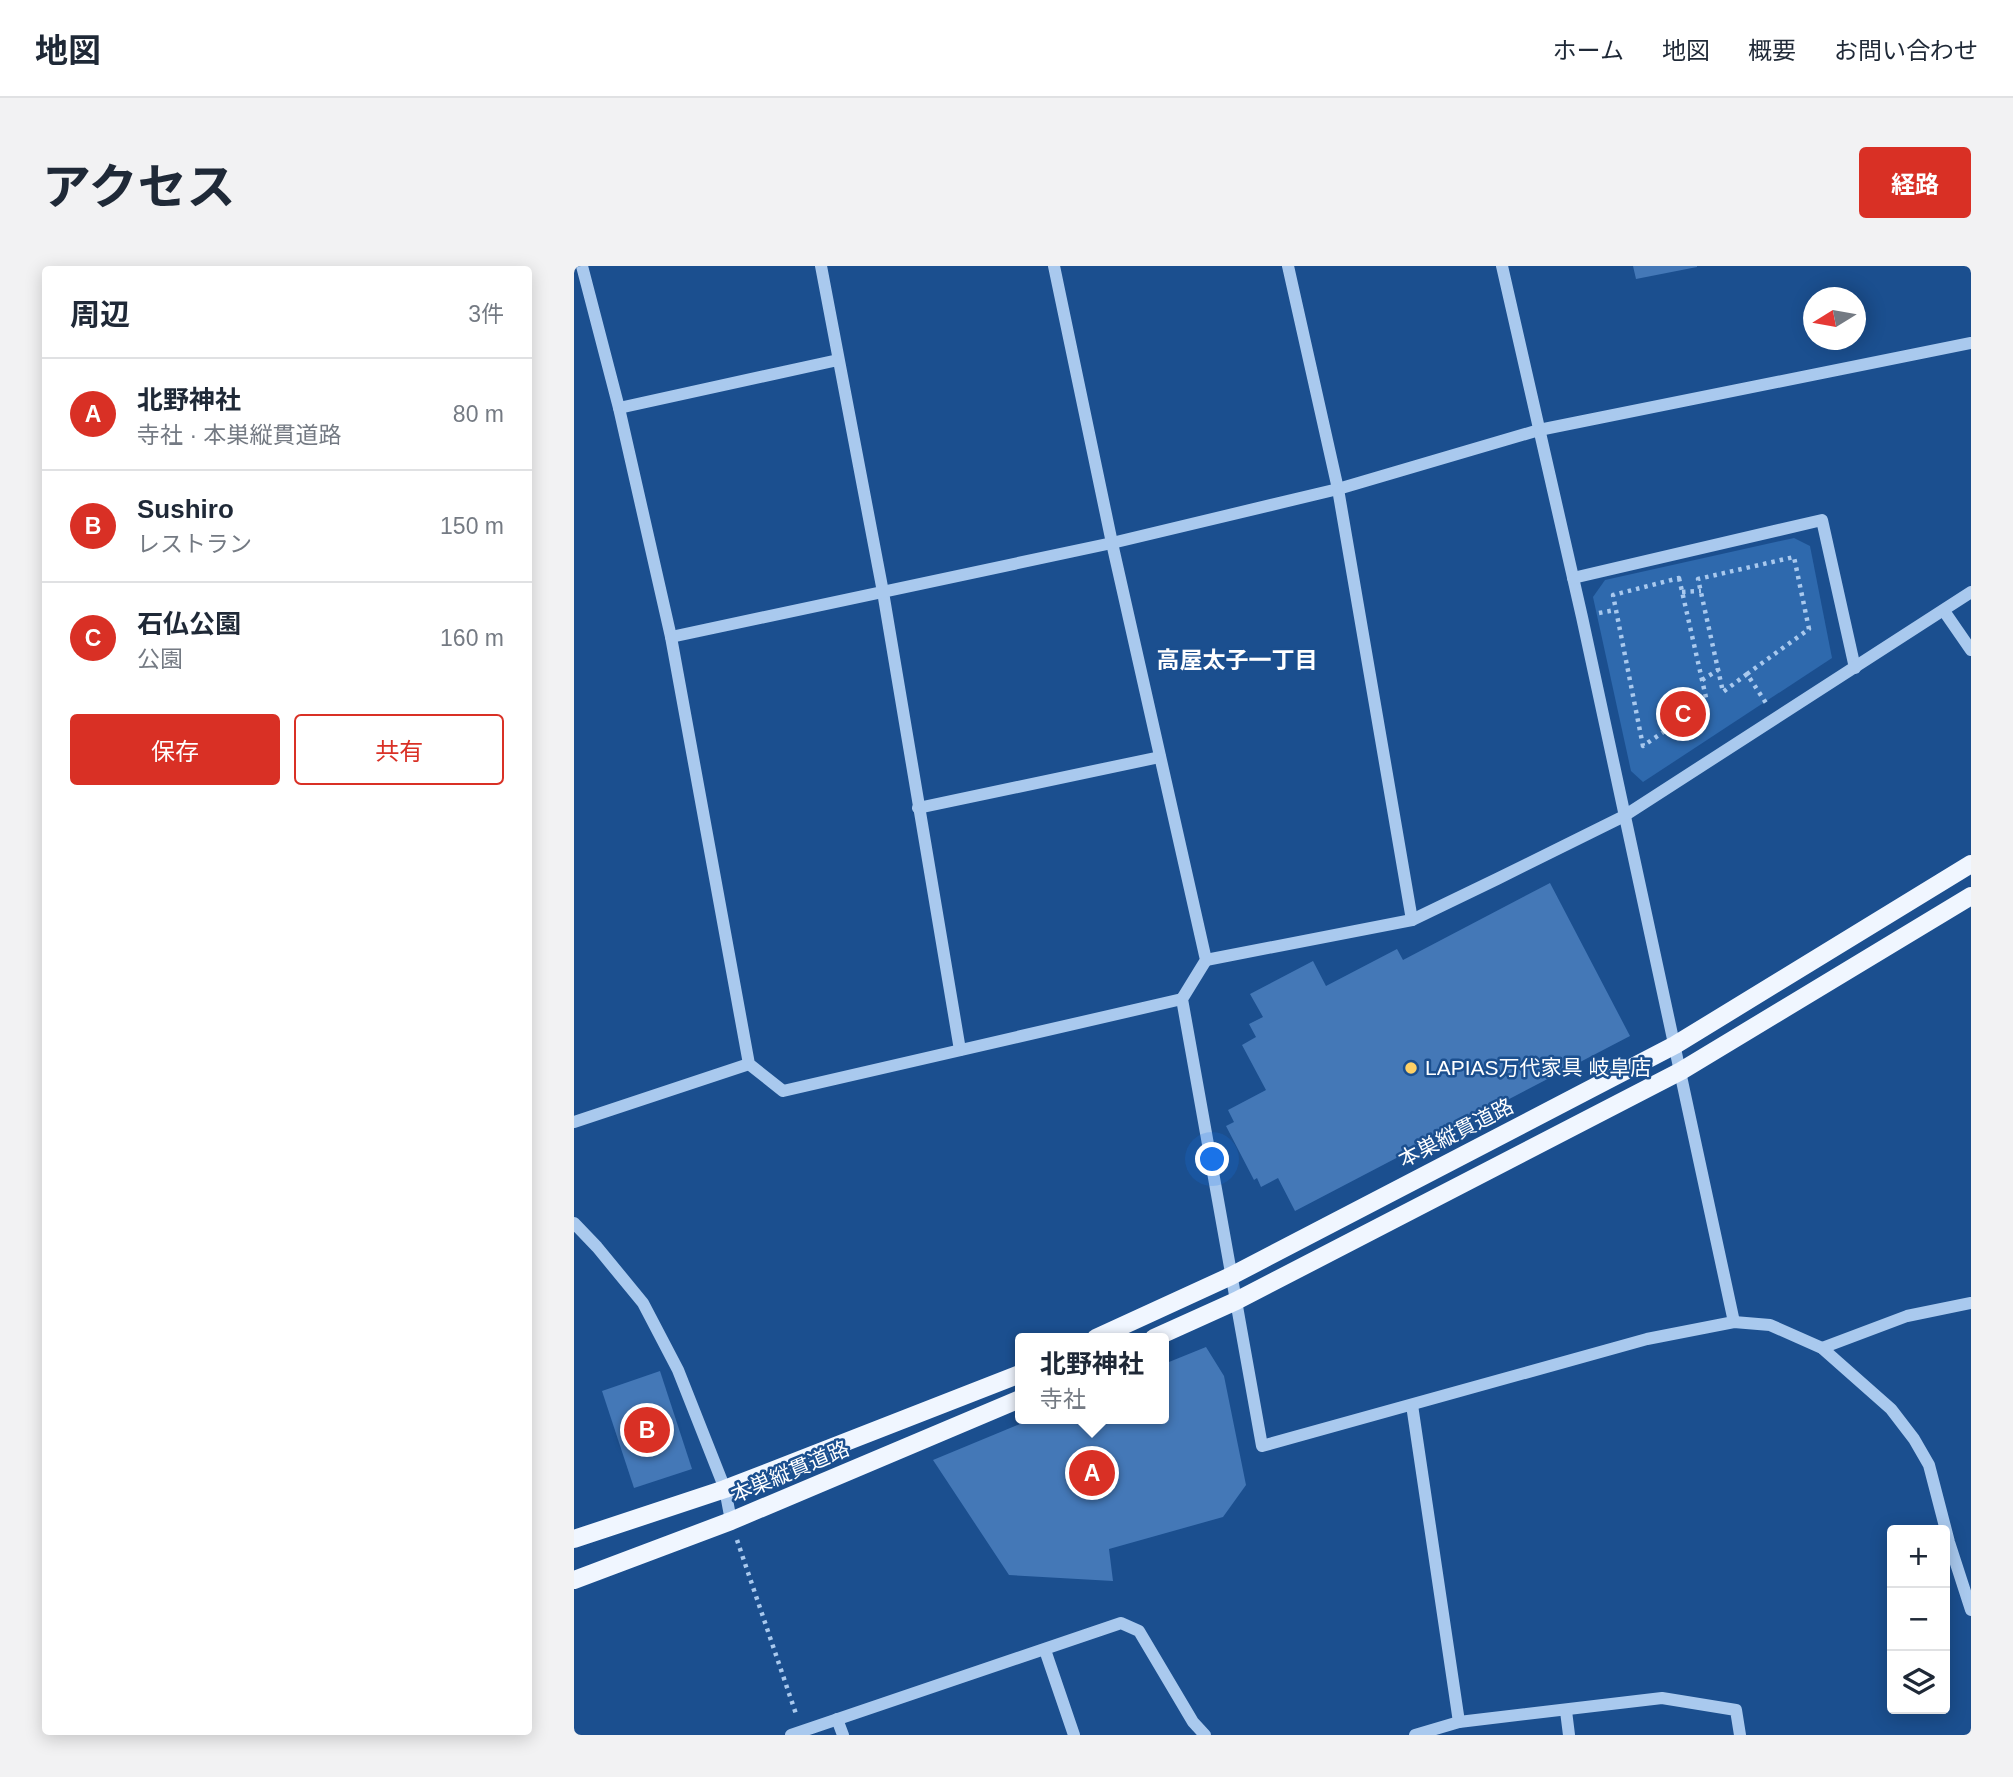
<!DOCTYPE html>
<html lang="ja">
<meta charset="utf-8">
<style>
:root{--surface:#fff;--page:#f2f2f3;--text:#1f2937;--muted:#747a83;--line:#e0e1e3;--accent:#d93025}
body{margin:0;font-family:Arial,"Noto Sans JP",sans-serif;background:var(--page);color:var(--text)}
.controls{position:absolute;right:21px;bottom:21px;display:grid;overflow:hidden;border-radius:7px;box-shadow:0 4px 18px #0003}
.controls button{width:63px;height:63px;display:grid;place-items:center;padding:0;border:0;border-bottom:2px solid var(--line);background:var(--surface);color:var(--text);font:35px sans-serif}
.compass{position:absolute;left:1229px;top:21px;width:63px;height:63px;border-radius:50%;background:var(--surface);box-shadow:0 4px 18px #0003;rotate:259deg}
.you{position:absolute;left:639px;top:894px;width:24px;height:24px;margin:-18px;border:5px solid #fff;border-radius:50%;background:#1a73e8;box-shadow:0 0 0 10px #1a73e833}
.badge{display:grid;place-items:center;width:46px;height:46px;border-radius:50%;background:var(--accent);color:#fff;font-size:23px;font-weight:700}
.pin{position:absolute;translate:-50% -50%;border:4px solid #fff;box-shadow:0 2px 7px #0006}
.popup{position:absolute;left:441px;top:1067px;width:154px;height:91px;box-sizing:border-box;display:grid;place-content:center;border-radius:7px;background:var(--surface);filter:drop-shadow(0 2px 5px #0005);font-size:23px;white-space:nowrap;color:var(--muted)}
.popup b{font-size:26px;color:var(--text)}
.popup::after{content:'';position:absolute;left:50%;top:100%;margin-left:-14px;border:14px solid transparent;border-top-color:var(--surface)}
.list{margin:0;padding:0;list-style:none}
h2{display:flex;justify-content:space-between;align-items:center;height:91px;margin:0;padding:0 28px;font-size:30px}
h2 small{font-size:23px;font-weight:400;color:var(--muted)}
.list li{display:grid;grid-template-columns:46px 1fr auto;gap:21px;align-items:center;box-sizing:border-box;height:112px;padding:0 28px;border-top:2px solid var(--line)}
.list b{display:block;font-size:26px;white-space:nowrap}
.list p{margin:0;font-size:23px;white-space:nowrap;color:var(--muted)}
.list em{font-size:23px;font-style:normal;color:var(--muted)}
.actions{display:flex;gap:14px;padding:21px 28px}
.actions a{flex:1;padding:16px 0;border:2px solid var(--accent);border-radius:7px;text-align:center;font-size:24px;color:var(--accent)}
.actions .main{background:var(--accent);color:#fff}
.icon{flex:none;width:38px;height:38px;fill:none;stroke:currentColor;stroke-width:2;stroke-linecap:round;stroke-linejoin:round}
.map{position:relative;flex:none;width:1397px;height:1469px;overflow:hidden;border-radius:7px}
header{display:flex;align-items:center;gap:42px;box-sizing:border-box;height:98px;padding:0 35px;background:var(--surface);border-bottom:2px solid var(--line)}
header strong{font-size:33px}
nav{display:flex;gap:38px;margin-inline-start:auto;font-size:24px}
.intro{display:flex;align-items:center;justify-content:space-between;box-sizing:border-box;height:168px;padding:0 42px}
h1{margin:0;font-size:49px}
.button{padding:18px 32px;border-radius:7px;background:var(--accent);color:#fff;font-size:24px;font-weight:700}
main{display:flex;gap:42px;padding:0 42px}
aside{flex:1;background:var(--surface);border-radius:7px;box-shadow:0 4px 18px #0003}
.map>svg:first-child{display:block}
.green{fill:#2e69ad}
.building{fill:#4478b7}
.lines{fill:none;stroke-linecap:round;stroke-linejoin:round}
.path{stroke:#a9c9ee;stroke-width:4.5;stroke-dasharray:3.5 5;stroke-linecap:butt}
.minor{stroke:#a9c9ee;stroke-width:12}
.major{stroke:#f0f6ff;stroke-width:18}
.poi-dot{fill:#ffd166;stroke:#1b4f8f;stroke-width:2.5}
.labels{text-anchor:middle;stroke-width:5;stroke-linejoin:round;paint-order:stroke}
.poi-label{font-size:21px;fill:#fff;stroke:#1b4f8f;text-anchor:start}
.street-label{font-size:21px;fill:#fff;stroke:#1b4f8f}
.neighbourhood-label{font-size:23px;font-weight:bold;fill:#fff;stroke:#1b4f8f}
</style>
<header>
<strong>地図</strong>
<nav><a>ホーム</a><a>地図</a><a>概要</a><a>お問い合わせ</a></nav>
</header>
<div class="intro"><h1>アクセス</h1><a class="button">経路</a></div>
<main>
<aside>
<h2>周辺<small>3件</small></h2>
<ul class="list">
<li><span class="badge">A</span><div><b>北野神社</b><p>寺社 · 本巣縦貫道路</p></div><em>80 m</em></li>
<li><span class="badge">B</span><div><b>Sushiro</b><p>レストラン</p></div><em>150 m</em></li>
<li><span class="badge">C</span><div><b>石仏公園</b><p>公園</p></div><em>160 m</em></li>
</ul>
<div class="actions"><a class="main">保存</a><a>共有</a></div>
</aside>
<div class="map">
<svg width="1397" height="1469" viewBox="0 0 1397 1469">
<rect width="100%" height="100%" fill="#1b4f8f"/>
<polygon class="green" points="1220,272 1236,280 1258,392 1069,516 1057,505 1019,331 1031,314"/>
<g class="building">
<polygon points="1059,0 1123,0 1123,1 1062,13"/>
<polygon points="976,617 1056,770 721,945 704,912 687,921 683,912 680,914 652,860 660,856 654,844 692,824 668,779 682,771 675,758 689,751 676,728 739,695 752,720 823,683 829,694"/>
<polygon points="632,1081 650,1110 672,1219 649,1251 535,1283 539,1315 435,1309 359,1194 458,1153 590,1153 590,1098"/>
<polygon points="86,1105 118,1203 60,1222 28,1125"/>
</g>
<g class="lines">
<g class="path">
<polygon points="1105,312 1133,436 1069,480 1039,329"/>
<polyline points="1108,326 1127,325"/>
<polyline points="1025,347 1041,344"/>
<polyline points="1173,408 1149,426 1124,313 1220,291 1235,363 1173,408 1192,437"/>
<polyline points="1128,414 1144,404"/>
<polyline points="163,1274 222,1448"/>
</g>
<g class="minor">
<polyline points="8,0 45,142 97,371 175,798 209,825 608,733"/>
<polyline points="247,0 309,326 386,784"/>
<polyline points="480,0 538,277 632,694 608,733 688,1180 1073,1073 1160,1056 1196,1059 1248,1082 1317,1143 1340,1173 1355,1199 1375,1276 1397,1344"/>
<polyline points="714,0 764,223 838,654"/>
<polyline points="928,0 1008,351 1160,1056"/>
<polyline points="45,142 264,94"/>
<polyline points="999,312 1248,254 1281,402"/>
<polyline points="1370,345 1397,384"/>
<polyline points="97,371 538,277 764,223 965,164 1397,77"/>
<polyline points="344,542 586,491"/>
<polyline points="632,694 838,654 923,613 1050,550 1397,326"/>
<polyline points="0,856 175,798"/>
<polyline points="0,957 23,981 69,1037 104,1104 151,1223 157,1255"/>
<polyline points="1248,1082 1333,1050 1397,1037"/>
<polyline points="838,1139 885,1456"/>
<polyline points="471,1384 500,1469"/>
<polyline points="992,1445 995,1469"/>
<polyline points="263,1453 269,1469"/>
<polyline points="217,1469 547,1357 565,1365 619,1456 631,1469"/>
<polyline points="841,1469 885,1456 1088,1432 1162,1444 1166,1469"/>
</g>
<g class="major">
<polyline points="522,1072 657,1010 1101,779 1397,598"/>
<polyline points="580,1072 662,1035 1107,805 1397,630"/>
<polyline points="0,1273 151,1223 446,1108"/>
<polyline points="0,1314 157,1255 446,1133"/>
</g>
</g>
<circle class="poi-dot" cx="837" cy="802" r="7"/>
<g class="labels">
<g class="poi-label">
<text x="851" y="809">LAPIAS万代家具 岐阜店</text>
</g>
<g class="street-label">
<text transform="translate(882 867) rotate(-27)" y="7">本巣縦貫道路</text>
<text transform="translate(216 1206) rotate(-23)" y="7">本巣縦貫道路</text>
</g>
<g class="neighbourhood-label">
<text x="663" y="402">高屋太子一丁目</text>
</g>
</g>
</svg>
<div class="controls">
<button>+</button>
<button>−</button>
<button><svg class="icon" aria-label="layers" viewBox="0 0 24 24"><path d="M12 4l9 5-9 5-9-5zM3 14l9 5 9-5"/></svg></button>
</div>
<svg class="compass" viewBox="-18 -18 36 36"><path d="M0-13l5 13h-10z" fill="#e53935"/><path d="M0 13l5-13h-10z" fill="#747a83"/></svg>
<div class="you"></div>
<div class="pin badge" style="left:518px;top:1207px">A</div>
<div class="popup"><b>北野神社</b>寺社</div>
<div class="pin badge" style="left:73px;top:1164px">B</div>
<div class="pin badge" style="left:1109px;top:448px">C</div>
</div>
</main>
